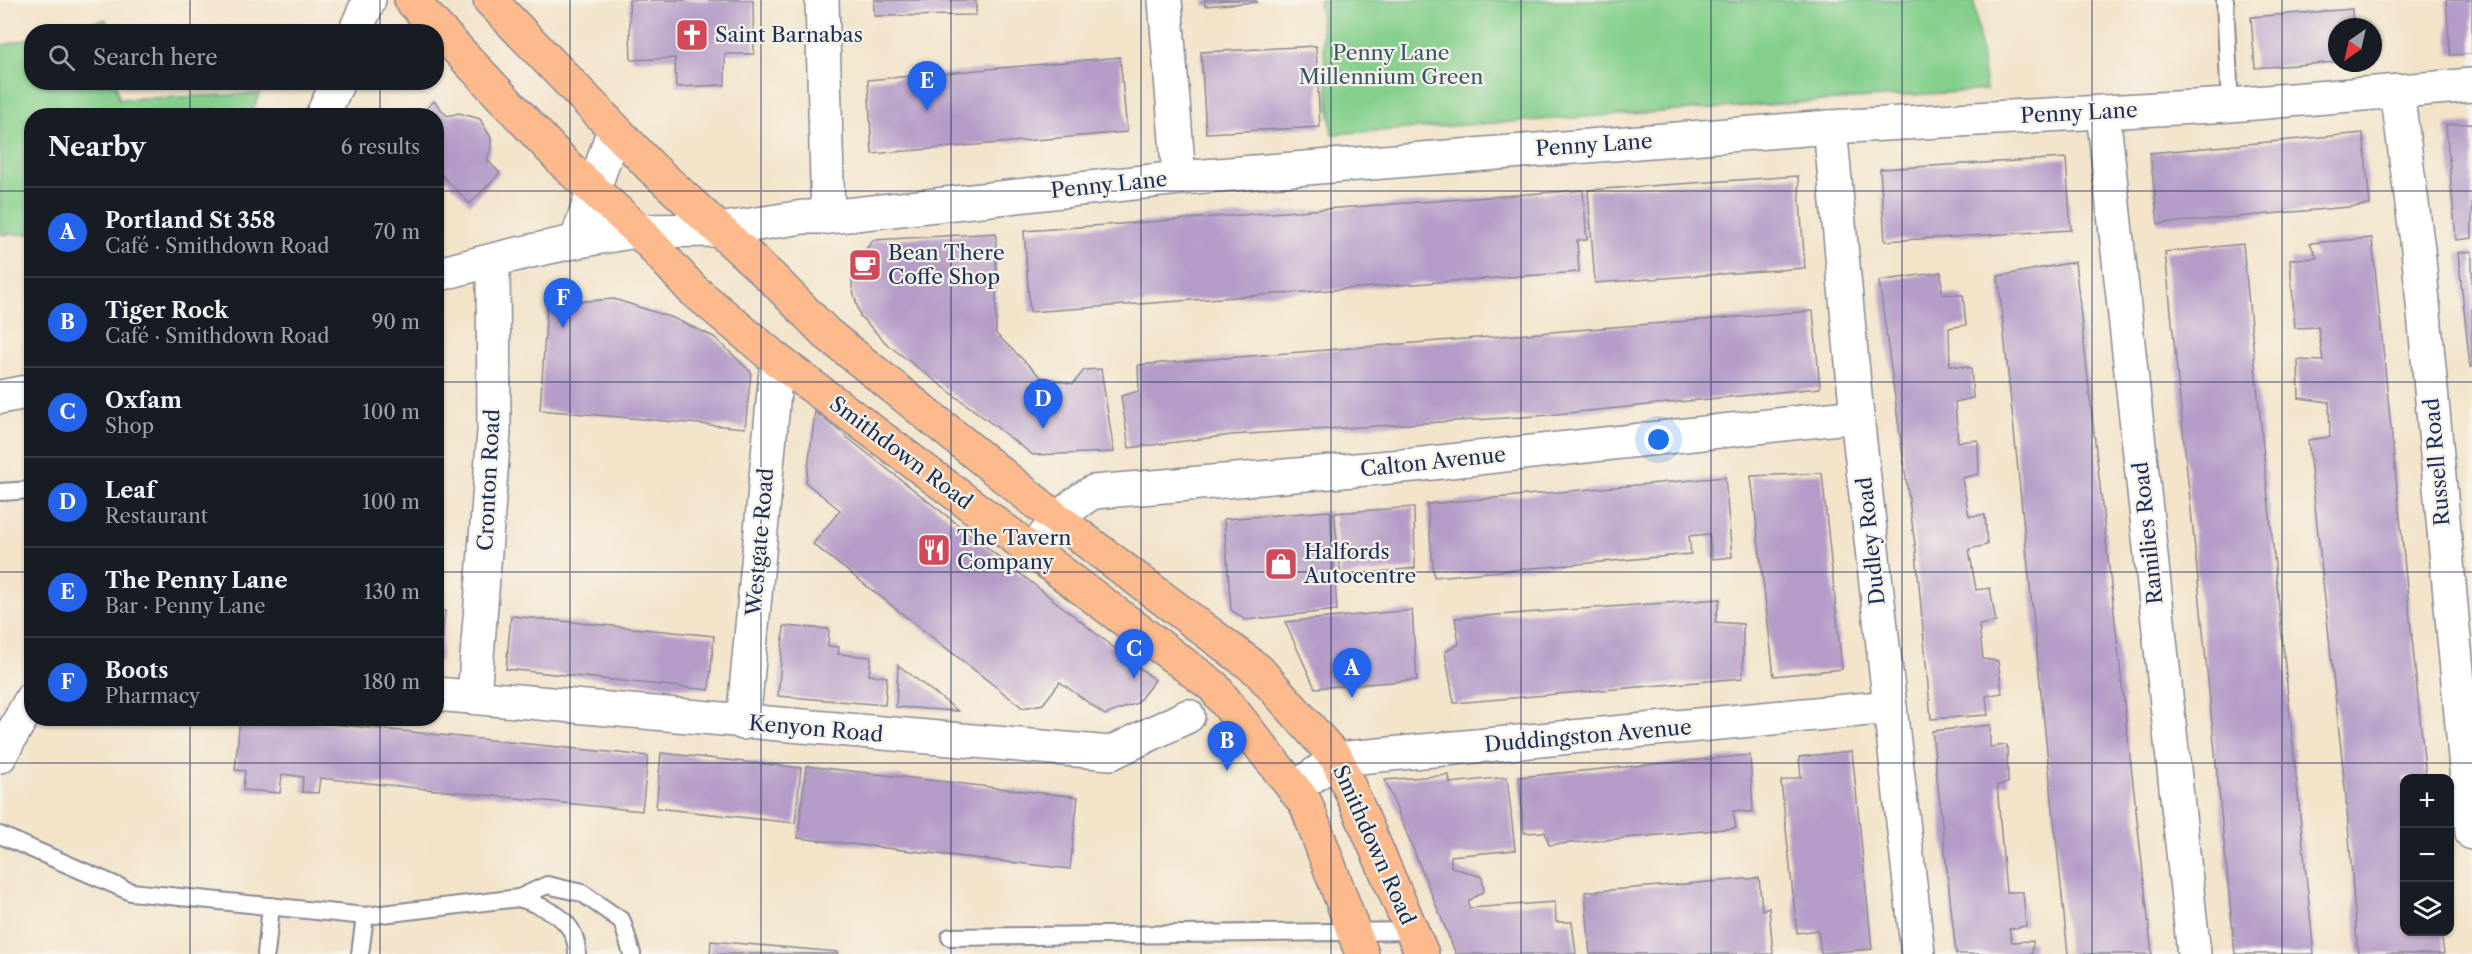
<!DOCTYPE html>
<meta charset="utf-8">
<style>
:root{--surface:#171b24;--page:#20242c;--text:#f1f3f6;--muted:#9ea1a6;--line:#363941;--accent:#2563eb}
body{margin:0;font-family:"Libre Caslon Text",serif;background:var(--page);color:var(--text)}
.controls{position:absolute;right:18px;bottom:18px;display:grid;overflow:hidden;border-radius:12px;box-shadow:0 2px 4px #0004}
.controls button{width:54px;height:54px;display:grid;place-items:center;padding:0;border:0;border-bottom:2px solid var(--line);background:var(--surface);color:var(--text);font:30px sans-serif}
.compass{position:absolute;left:2328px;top:18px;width:54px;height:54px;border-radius:50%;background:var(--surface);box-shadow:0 2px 4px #0004;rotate:214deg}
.you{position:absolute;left:1659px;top:440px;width:21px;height:21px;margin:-15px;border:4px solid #fff;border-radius:50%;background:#1a73e8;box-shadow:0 0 0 9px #1a73e833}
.badge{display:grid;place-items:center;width:39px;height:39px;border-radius:50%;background:var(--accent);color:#fff;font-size:20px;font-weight:700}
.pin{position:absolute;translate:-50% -50px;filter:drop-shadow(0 2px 3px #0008)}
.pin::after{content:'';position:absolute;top:32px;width:21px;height:18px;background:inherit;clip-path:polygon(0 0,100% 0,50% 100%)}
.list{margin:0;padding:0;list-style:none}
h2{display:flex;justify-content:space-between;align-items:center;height:78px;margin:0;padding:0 24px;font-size:26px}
h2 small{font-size:20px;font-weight:400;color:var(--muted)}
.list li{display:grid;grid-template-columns:39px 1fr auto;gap:18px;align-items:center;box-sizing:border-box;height:90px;padding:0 24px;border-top:2px solid var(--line)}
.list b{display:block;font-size:22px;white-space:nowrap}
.list p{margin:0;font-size:20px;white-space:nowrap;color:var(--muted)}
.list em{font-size:20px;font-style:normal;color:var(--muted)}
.icon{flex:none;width:33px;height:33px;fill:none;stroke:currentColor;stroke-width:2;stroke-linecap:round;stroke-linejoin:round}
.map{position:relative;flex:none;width:2472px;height:954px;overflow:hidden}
.search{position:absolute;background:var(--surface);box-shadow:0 2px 4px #0004;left:24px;top:24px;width:420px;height:66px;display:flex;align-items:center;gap:15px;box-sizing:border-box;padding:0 21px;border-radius:24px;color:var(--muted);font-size:22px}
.panel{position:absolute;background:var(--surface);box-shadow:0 2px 4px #0004;left:24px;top:108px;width:420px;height:618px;border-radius:24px}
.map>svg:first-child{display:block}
.green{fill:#84cf8c;stroke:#507f75;stroke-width:1.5}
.building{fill:#b59cc8}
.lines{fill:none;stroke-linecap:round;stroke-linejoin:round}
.service-casing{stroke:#878994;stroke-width:20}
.minor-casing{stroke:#878994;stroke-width:36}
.tertiary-casing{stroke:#878994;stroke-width:36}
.trunk-casing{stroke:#878994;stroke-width:36}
.service{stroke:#fff;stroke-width:16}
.minor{stroke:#fff;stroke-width:33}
.tertiary{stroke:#fff;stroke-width:33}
.trunk{stroke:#fcba8d;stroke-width:33}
.grid{fill:none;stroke:#1b2f5e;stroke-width:1.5;stroke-opacity:0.55}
.labels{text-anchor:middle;stroke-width:4.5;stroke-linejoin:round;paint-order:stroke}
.poi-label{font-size:21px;fill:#1b2f5e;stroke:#f7f3e8;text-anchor:start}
.park-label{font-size:21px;fill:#35576a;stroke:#f7f3e8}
.street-label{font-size:21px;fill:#1b2f5e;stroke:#f7f3e8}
</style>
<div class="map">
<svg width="2472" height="954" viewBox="0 0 2472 954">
<rect width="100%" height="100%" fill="#f7f3e8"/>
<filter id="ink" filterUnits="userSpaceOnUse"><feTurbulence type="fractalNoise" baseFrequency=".0167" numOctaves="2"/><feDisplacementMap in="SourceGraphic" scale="12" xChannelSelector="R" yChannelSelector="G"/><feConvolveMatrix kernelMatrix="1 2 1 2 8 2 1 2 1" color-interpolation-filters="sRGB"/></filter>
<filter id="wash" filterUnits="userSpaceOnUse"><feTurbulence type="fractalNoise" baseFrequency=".008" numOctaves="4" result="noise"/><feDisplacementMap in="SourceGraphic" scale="24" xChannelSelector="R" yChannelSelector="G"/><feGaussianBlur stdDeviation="1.35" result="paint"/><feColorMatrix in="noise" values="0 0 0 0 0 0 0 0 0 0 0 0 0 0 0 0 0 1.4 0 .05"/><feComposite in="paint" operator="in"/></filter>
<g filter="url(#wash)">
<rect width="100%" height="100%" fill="#f3e3c9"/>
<g class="green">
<polygon points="1319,0 1974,0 1986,90 1332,134"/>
<polygon points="106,19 108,31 57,31"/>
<polygon points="31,38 32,82 116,83 119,99 260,94 250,115 32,116 31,234 0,234 0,46"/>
</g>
<g id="blocks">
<g class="building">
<polygon points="629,0 753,0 754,54 725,54 725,85 676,87 675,58 631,60"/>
<polygon points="874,0 976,0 976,15 874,16"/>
<polygon points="1204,0 1256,0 1257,2 1205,6"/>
<polygon points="2446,0 2472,0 2472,54 2450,55"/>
<polygon points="2352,9 2353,27 2337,27 2337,62 2255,68 2251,17"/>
<polygon points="1316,46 1320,127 1206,133 1201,52"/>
<polygon points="1120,57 1127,132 872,154 868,80"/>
<polygon points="434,101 447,116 459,113 480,119 491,138 491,148 487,160 500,173 470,204 436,169 436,116 419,116"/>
<polygon points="2472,123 2472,238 2456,240 2446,125"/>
<polygon points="2363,133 2370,205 2158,224 2150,153"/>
<polygon points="2066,158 2071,230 1885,241 1880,169"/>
<polygon points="1798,176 1805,268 1595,283 1588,190"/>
<polygon points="1583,190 1587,240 1577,240 1579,272 1030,312 1024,231"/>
<polygon points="996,233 996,334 1041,377 1073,384 1084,370 1101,369 1114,452 1033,455 888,345 860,316 852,287 852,275 862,255 873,240"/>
<polygon points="2372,238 2426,778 2404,778 2404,932 2441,932 2444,954 2358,954 2346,797 2308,440 2330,437 2329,402 2299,398 2298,360 2323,361 2318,327 2295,328 2290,259 2317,258 2310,243"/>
<polygon points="2243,244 2266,477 2314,954 2235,954 2195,550 2165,252"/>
<polygon points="2472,251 2472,367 2470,367 2458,253"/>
<polygon points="2075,262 2152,954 2068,954 1998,276"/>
<polygon points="1941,272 1942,294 1963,295 1966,325 1949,328 1950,365 1971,368 1973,398 1955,402 1958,442 1978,440 1979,474 1962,478 1969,516 1985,515 1987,545 1969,549 1976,590 1990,588 1996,622 1979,625 1983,659 1998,661 2002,693 1986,696 1988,715 1931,719 1916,552 1879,281"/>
<polygon points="614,299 673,318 714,337 751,372 745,428 540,410 547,304"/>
<polygon points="1813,311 1820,388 1537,416 1232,435 1129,448 1121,396 1139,391 1138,365"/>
<polygon points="815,412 1155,680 1137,703 1105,715 1060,682 1043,704 1023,708 813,544 840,510 806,483"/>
<polygon points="1822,473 1842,669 1774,676 1751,476"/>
<polygon points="1725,477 1732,557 1712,559 1709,534 1689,536 1691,554 1434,577 1427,504"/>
<polygon points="1414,507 1415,568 1341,576 1334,513"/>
<polygon points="1330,511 1337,610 1246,620 1231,610 1224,519"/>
<polygon points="1720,599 1715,622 1743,624 1743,678 1454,703 1445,652 1459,644 1455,618"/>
<polygon points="1412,610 1417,680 1315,688 1285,622"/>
<polygon points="436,611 445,611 440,662 436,662"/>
<polygon points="511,616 714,636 709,690 506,669"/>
<polygon points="784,626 829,629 828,646 839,647 838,654 871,657 869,675 887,677 885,705 778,696"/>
<polygon points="898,665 958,711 896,707"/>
<polygon points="240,718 272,718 648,756 642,811 320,778 318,793 302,792 303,777 282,774 280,793 243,790 245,771 235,770"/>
<polygon points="1990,725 1990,747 2007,745 2008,783 1997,785 2006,892 2023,892 2026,926 2009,929 2012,942 2033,941 2032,954 1956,954 1932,731"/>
<polygon points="1852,751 1872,949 1821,953 1818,930 1797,933 1781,781 1801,777 1799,757"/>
<polygon points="661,753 801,768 795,823 656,808"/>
<polygon points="1750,755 1753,812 1733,811 1736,828 1549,845 1545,832 1524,833 1519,777"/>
<polygon points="806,766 1078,797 1070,869 798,838"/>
<polygon points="1449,775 1450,783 1507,777 1515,850 1451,856 1451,867 1482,877 1484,891 1469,901 1469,908 1555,902 1556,922 1572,922 1576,954 1456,954 1385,780"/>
<polygon points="1759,878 1762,910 1769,907 1773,954 1590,954 1585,892"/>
<polygon points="711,941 838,952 838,954 710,954"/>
</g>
</g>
</g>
<g filter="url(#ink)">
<use href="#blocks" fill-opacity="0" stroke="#878994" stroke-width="1.5"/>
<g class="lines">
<defs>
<g id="service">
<polyline points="2225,0 2230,105"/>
<polyline points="0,492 32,490"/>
<polyline points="0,835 131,892 365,916 519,898 547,885 582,893 622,921 632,954"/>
<path d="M519,898C548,908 577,919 577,954"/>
<polyline points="950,937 1412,931"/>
<polyline points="266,954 271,906"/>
<polyline points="360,954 365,916"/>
</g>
<g id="minor">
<polyline points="822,0 828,217"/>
<polyline points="1165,0 1179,178"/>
<polyline points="2397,91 2418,249 2472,833"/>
<polyline points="2103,112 2194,954"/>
<polyline points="1830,127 1857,416 1918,954"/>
<polyline points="639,231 718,230 803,217 828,217 1179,178 1830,127 2230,105 2472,85"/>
<polyline points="0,397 32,391"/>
<path d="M1033,551C1051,527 1067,507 1093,492L1414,465L1857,416"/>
<polyline points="436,694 1111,753 1188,716"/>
<polyline points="474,697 494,432 493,262"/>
<polyline points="743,723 777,360"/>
<polyline points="1294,789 1337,759 1890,707"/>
</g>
<g id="tertiary">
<polyline points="355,32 369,0"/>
<polyline points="322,116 338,82"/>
<polyline points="577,240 614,129"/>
<path d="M436,275C504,256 569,241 639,231"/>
<polyline points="0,756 32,698"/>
</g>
<g id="trunk">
<polyline points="411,0 567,166 639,231 692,289 777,360 1213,686 1306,804 1362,954"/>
<polyline points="490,0 652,168 774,280 826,333 1057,519 1258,670 1337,759 1422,954"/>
</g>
</defs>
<use href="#service" class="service-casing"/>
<use href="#minor" class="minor-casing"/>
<use href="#tertiary" class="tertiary-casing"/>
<use href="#trunk" class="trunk-casing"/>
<use href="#service" class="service"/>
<use href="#minor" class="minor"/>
<use href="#tertiary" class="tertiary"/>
<use href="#trunk" class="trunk"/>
</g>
</g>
<path class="grid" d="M190,0V32M380,0V32M570,0V954M761,0V954M951,0V954M1141,0V954M1331,0V954M1521,0V954M1711,0V954M1902,0V954M2092,0V954M2282,0V954M190,82V116M380,82V116M0,191H32M436,191H2472M0,382H32M436,382H2472M0,572H32M436,572H2472M190,718V954M380,718V954M0,763H2472"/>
<defs>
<symbol id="church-square" viewBox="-11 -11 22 22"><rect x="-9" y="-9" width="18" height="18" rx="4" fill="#d1495b" stroke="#f7f3e8"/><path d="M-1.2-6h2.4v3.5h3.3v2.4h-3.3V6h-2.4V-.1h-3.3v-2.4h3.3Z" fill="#fff"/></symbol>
<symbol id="cafe-square" viewBox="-11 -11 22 22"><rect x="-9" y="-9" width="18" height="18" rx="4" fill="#d1495b" stroke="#f7f3e8"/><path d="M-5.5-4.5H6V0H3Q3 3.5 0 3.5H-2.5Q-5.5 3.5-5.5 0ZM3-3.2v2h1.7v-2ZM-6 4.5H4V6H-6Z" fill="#fff"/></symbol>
<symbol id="restaurant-square" viewBox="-11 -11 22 22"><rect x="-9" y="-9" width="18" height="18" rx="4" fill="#d1495b" stroke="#f7f3e8"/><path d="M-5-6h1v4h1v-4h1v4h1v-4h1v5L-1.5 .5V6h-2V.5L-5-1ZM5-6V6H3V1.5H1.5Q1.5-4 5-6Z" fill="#fff"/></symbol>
<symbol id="shop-square" viewBox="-11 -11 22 22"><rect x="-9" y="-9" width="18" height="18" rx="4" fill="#d1495b" stroke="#f7f3e8"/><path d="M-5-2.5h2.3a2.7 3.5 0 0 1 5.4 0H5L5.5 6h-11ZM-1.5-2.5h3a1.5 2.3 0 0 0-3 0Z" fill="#fff"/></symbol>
</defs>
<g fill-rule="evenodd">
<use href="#church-square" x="673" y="16" width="38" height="38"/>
<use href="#cafe-square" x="846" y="246" width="38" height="38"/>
<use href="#restaurant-square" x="915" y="531" width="38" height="38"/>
<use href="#shop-square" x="1262" y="545" width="38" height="38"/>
</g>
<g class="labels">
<g class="poi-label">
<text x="715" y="42">Saint Barnabas</text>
<text x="888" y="260">Bean There<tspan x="888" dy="24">Coffe Shop</tspan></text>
<text x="957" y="545">The Tavern<tspan x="957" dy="24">Company</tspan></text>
<text x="1304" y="559">Halfords<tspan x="1304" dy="24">Autocentre</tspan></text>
</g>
<g class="park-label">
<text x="1391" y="60">Penny Lane<tspan x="1391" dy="24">Millennium Green</tspan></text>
</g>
<g class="street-label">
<text transform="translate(2079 113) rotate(-3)" y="7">Penny Lane</text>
<text transform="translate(1594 145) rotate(-4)" y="7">Penny Lane</text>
<text transform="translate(1109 185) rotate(-6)" y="7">Penny Lane</text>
<text transform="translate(901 453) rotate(37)" y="7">Smithdown Road</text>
<text transform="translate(1433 462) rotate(-6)" y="7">Calton Avenue</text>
<text transform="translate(2437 462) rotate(-95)" y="7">Russell Road</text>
<text transform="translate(489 480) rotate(-87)" y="7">Cronton Road</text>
<text transform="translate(2148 533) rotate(-96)" y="7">Ramilies Road</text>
<text transform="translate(1871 541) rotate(-96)" y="7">Dudley Road</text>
<text transform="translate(760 542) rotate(-85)" y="7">Westgate Road</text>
<text transform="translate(816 729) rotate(5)" y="7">Kenyon Road</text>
<text transform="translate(1588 736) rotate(-5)" y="7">Duddingston Avenue</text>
<text transform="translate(1374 845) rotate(66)" y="7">Smithdown Road</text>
</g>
</g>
</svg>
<div class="controls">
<button>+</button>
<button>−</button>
<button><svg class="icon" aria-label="layers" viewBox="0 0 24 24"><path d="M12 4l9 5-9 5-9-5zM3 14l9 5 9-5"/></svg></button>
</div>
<svg class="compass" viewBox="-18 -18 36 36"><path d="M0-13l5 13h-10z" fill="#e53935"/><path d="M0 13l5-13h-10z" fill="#9ea1a6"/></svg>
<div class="you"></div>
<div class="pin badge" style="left:1352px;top:698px">A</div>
<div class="pin badge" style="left:1227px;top:771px">B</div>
<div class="pin badge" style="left:1134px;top:679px">C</div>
<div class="pin badge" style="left:1043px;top:429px">D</div>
<div class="pin badge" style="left:927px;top:111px">E</div>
<div class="pin badge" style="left:563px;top:328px">F</div>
<div class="search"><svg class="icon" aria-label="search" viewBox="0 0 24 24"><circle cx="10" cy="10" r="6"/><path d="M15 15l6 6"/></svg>Search here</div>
<section class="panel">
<h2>Nearby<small>6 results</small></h2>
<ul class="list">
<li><span class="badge">A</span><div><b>Portland St 358</b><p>Café · Smithdown Road</p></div><em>70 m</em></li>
<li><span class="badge">B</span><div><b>Tiger Rock</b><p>Café · Smithdown Road</p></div><em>90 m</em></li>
<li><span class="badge">C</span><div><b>Oxfam</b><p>Shop</p></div><em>100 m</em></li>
<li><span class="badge">D</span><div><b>Leaf</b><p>Restaurant</p></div><em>100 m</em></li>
<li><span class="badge">E</span><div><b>The Penny Lane</b><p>Bar · Penny Lane</p></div><em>130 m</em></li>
<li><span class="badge">F</span><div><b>Boots</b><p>Pharmacy</p></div><em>180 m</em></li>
</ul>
</section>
</div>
